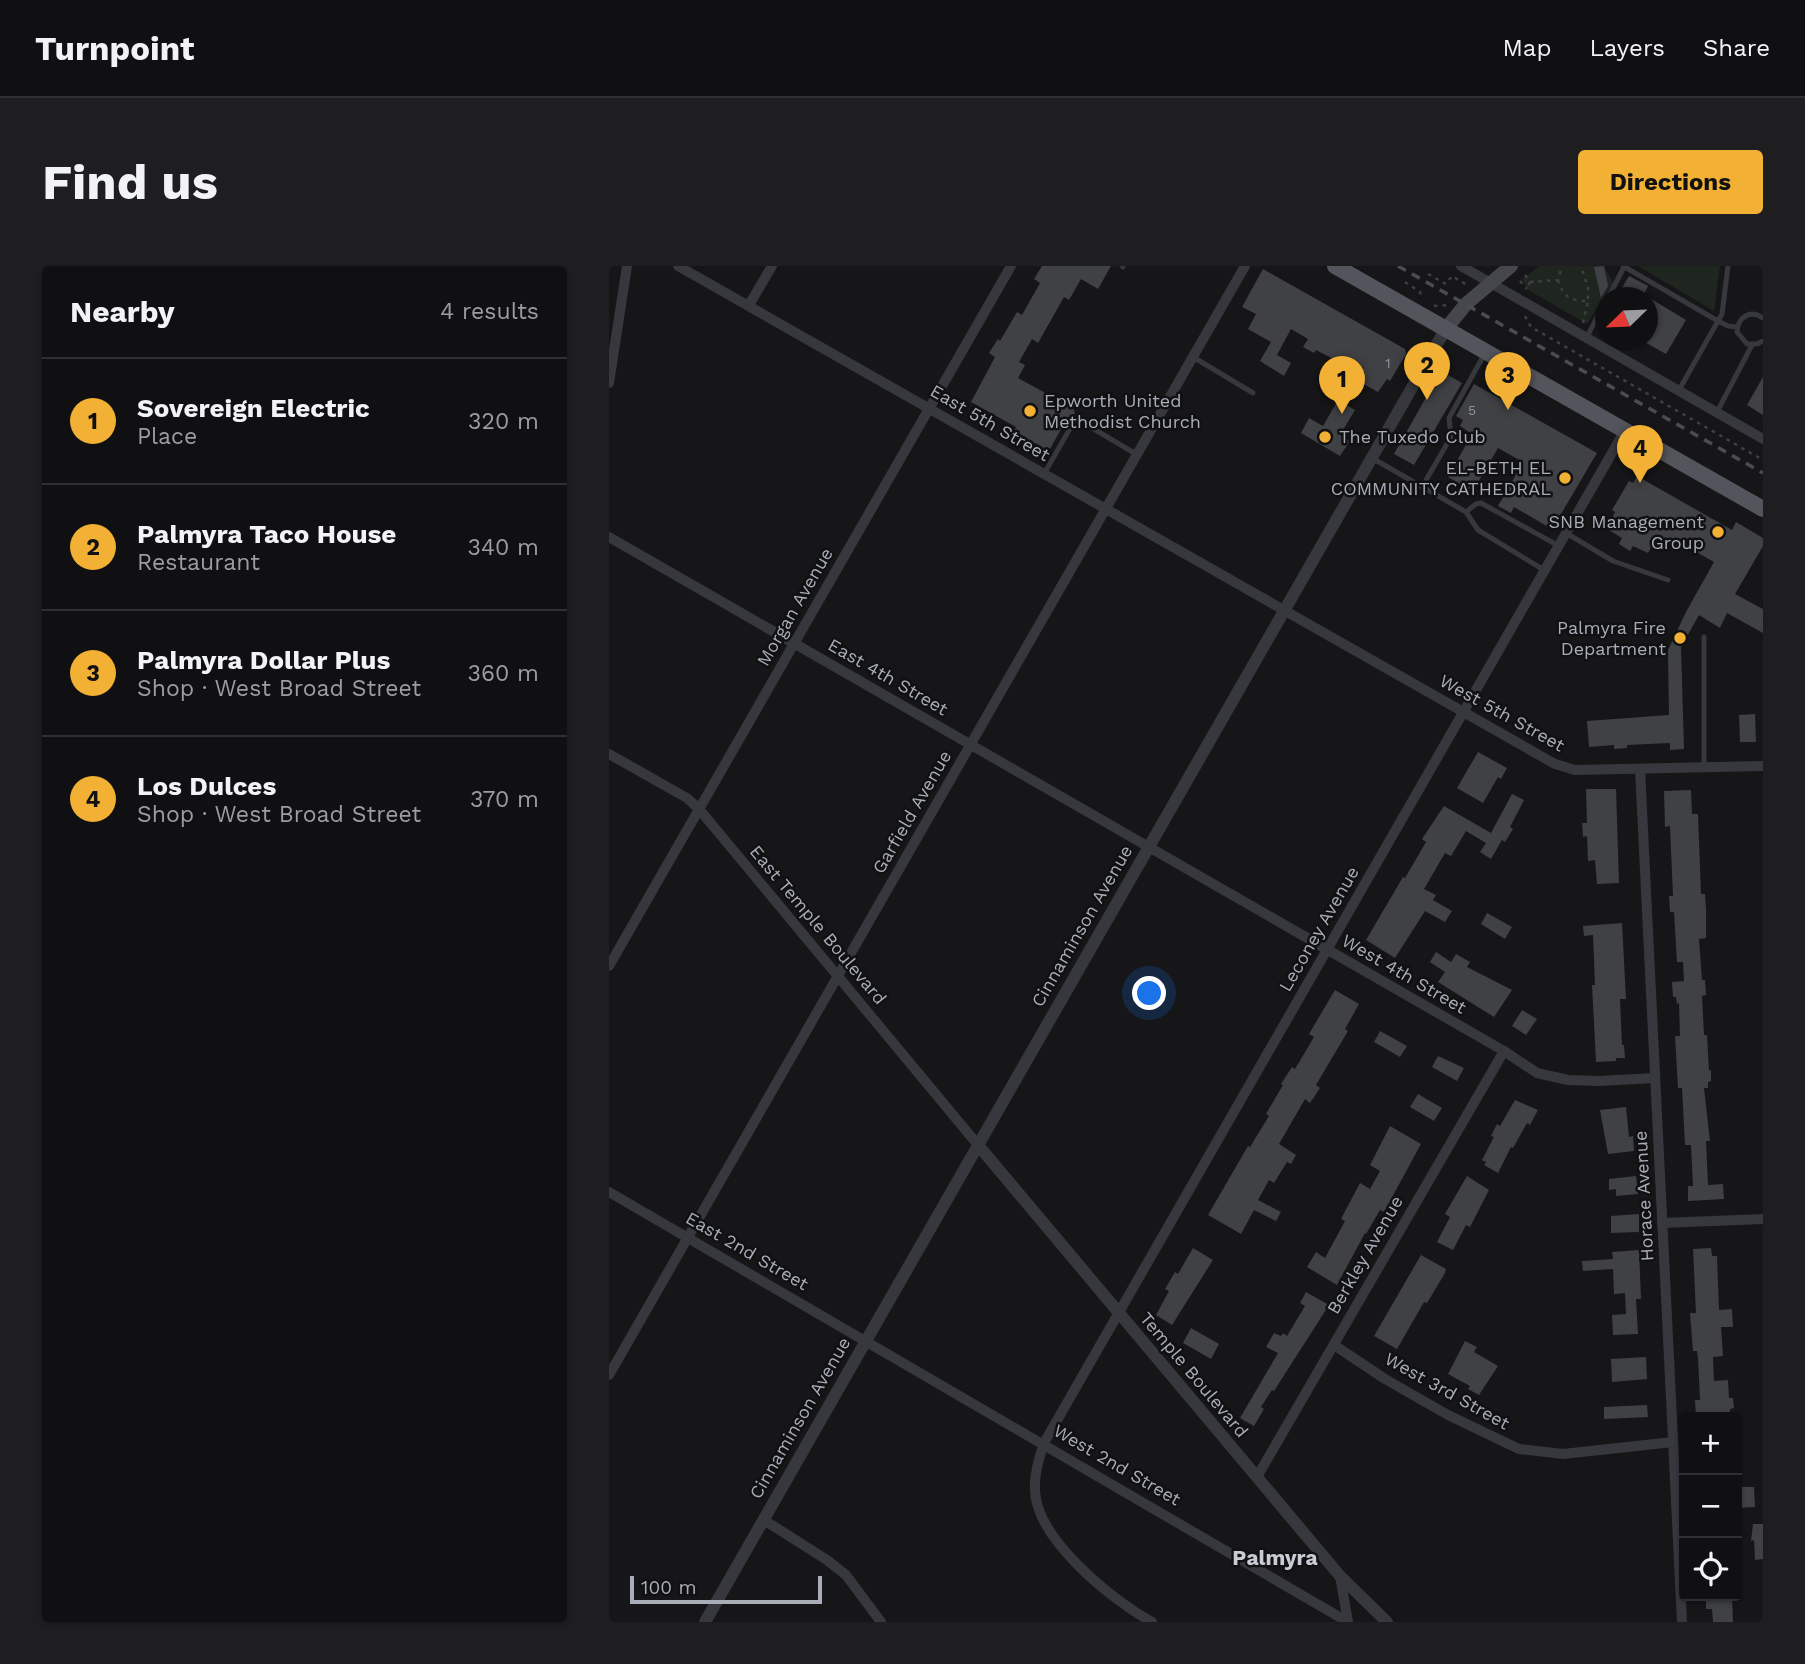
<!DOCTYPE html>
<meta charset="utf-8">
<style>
:root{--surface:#101012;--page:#1e1e20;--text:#f1f3f6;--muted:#9c9d9f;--line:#303032;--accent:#f2b134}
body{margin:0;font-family:"Work Sans",sans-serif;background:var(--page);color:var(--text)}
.controls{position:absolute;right:21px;bottom:21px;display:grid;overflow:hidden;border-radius:7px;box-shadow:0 2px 5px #0004}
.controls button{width:63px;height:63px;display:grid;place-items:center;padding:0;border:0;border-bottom:2px solid var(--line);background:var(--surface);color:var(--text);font:35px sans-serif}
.compass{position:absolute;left:986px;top:21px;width:63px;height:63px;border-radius:50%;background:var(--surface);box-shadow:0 2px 5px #0004;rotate:247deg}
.scale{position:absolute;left:21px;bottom:18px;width:192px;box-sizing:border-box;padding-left:7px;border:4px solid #a8adb8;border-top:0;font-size:19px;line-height:24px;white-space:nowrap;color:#a8adb8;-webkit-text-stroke:5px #111113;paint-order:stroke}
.you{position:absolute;left:541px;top:728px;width:24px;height:24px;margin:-18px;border:5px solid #fff;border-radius:50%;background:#1a73e8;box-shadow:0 0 0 10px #1a73e833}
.badge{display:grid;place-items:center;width:46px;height:46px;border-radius:50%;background:var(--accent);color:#111;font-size:23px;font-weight:700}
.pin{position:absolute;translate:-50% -58px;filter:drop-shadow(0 2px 4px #0008)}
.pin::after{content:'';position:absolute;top:37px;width:24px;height:21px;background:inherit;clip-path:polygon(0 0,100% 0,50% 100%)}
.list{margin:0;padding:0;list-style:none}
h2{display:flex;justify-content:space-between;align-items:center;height:91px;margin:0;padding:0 28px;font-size:30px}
h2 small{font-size:23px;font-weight:400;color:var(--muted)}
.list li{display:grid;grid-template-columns:46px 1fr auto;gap:21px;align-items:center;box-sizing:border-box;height:126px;padding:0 28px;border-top:2px solid var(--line)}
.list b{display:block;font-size:26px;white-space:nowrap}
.list p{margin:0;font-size:23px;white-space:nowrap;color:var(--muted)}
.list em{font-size:23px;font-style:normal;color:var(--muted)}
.icon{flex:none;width:38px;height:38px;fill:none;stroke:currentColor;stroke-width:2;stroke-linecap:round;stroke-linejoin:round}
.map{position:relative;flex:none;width:1154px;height:1356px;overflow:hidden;border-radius:7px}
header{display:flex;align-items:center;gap:42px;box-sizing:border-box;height:98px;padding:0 35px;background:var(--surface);border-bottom:2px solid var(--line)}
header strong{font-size:33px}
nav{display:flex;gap:38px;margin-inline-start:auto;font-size:24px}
.intro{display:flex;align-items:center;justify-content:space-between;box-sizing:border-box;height:168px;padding:0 42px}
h1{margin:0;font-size:49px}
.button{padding:18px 32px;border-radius:7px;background:var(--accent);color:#111;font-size:24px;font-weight:700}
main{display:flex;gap:42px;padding:0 42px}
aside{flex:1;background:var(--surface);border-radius:7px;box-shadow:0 2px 5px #0004}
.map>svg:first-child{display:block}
.green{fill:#1e261f}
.building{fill:#404145}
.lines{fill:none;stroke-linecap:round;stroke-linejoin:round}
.path{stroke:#3d3f44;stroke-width:2.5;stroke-dasharray:3.5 5;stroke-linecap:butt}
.service{stroke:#37383d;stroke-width:5}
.minor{stroke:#37383d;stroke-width:10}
.tertiary{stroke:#37383d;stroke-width:12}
.secondary{stroke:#45474d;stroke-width:14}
.primary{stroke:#53555c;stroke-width:16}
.rail{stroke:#4a4c52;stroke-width:3.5;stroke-dasharray:9 7;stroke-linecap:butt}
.poi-dot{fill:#f2b134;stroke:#111113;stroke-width:2.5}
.labels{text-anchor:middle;stroke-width:5;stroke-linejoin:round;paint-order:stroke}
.number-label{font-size:14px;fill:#8e929b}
.poi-label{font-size:18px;fill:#a8adb8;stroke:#111113;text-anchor:end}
.street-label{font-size:18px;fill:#a8adb8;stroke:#111113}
.quarter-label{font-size:21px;font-weight:bold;fill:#c9ccd4;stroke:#111113}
</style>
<header>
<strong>Turnpoint</strong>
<nav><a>Map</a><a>Layers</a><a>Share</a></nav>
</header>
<div class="intro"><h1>Find us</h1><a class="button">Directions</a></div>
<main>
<aside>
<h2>Nearby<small>4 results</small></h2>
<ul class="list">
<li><span class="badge">1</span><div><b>Sovereign Electric</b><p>Place</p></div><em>320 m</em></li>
<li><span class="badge">2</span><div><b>Palmyra Taco House</b><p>Restaurant</p></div><em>340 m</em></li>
<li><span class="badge">3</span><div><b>Palmyra Dollar Plus</b><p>Shop · West Broad Street</p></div><em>360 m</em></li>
<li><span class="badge">4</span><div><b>Los Dulces</b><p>Shop · West Broad Street</p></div><em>370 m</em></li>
</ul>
</aside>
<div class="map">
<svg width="1154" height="1356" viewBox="0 0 1154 1356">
<rect width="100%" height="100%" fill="#161618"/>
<g class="green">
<polygon points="930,0 995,0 1004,17 978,58 919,24 913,13"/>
<polygon points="1029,0 1111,0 1105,45"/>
</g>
<g class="building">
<polygon points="433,0 502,0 489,23 472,13 460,34 455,31 429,77 423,73 410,96 416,99 409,112 464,142 466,147 462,153 457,154 440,185 405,165 407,161 362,136 386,91 380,87 389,73 391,75 408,46 413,49 431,17 425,13"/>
<polygon points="995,0 999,20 992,32 985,1"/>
<polygon points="654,3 796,83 797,88 781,115 778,113 769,126 742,111 734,125 717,116 728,95 707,84 705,87 694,81 699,73 682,63 668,89 682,97 675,110 651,95 662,76 639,63 647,48 633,41"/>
<polygon points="1020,10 1039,20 1033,32 1007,32"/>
<polygon points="1039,31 1077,54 1057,88 1032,74 1039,74"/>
<polygon points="832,105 853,117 805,199 785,188"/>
<polygon points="1154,111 1154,149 1138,139"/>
<polygon points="865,118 988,187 949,253 945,254 941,262 905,241 902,247 889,240 914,196 889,182 864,225 839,211 863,168 851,160 854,154 847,150"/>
<polygon points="729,134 746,144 731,169 741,175 731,190 692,167 700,152 714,160"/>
<polygon points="1028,210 1123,264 1127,256 1154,272 1154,280 1126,328 1154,343 1154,367 1118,347 1111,362 1090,349 1072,381 1075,483 1061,484 1061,477 1018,479 1018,482 1005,483 1005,479 980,481 978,455 1060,449 1059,384 1077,346 1105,296 1066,274 1063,279 1047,271 1039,287 1024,280 1021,285 1010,278 1013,272 998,263 1006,246 1003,244 1020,215 1024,217"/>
<polygon points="1146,448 1147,476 1131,476 1130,449"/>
<polygon points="869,486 898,502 892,513 889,511 874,537 848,522"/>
<polygon points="977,523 1007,523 1010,617 988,618 986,594 979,595 978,570 974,571 973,557 978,557"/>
<polygon points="1082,524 1083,548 1089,548 1092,628 1096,628 1097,644 1097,672 1090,673 1093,714 1096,714 1097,729 1093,730 1095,769 1098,769 1100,805 1102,804 1102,815 1099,816 1099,822 1095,822 1101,875 1097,875 1099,919 1114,918 1115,933 1079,935 1079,920 1084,920 1082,879 1076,879 1073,822 1069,822 1066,770 1071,770 1070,737 1068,738 1067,731 1064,731 1063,716 1075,715 1074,696 1068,696 1065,646 1061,646 1060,630 1064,630 1062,584 1061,560 1056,561 1055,525"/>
<polygon points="903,528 915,534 901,561 904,563 896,576 893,574 882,593 871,586 877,577 857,565 842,590 836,587 815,623 827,629 824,634 843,645 836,656 816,645 786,692 757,674 794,611 796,612 817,576 813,573 835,540 882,567"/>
<polygon points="878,647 903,661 896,673 872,658"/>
<polygon points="1013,657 1017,733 1011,733 1013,779 1015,779 1016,792 1007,792 1007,795 987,796 983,719 986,719 984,669 975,670 974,660"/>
<polygon points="827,686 842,696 847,688 861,696 858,701 903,724 885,751 829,716 836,706 821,696"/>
<polygon points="726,724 750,738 736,763 739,765 707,819 711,822 701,837 696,833 670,878 687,889 682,898 678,896 665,917 660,914 649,934 672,946 667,955 645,944 632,968 599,949 639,880 641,881 660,850 657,848 674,819 672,818 683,801 686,803 705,771 700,768"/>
<polygon points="913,744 928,753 917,769 903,760"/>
<polygon points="771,765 798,780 791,791 765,776"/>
<polygon points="829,790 855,802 848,815 823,801"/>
<polygon points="809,828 833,842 825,855 801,841"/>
<polygon points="906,834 929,844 921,859 918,857 904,882 902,881 889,907 875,899 877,896 873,894 885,871 882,870 888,858 891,860"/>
<polygon points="1017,841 1020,871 1024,870 1025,885 999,888 991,844"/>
<polygon points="781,860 812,878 775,946 771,944 757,968 756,967 728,1019 698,1001 707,986 716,992 736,955 732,953 751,917 761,923 771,905 761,899"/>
<polygon points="858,910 880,924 861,961 857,959 844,984 828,976 841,951 836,948"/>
<polygon points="1027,910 1029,928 1007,930 1007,923 1000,924 1000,913"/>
<polygon points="1030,948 1030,966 1002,967 1002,950"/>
<polygon points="584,982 604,994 563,1059 547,1049 560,1025 556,1023 566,1006 569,1008"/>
<polygon points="1102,982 1103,990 1108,990 1110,1044 1123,1043 1124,1061 1112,1061 1114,1090 1104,1091 1105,1115 1119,1114 1120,1132 1124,1132 1125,1142 1121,1143 1121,1151 1087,1151 1086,1134 1091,1134 1089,1092 1088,1085 1084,1085 1081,1047 1087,1047 1084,983"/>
<polygon points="1030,984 1032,1033 1027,1033 1029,1068 1004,1069 1003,1049 1017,1048 1016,1027 1005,1028 1004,1003 974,1005 973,995 1004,993 1003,986"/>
<polygon points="812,989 837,1003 836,1007 818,1037 815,1036 788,1083 765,1070"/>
<polygon points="697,1026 720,1039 665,1125 663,1124 652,1141 655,1143 645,1160 631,1152 669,1087 657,1081 665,1067 672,1070 674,1067 678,1070 696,1040 691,1037"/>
<polygon points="582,1062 610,1078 602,1093 574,1077"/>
<polygon points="856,1075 868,1081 865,1086 889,1100 870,1129 859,1123 861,1120 839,1108"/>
<polygon points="1037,1091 1038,1113 1003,1116 1002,1093"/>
<polygon points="1038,1139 1039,1151 995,1153 995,1141"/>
<polygon points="1128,1221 1145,1221 1146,1241 1128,1242"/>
<polygon points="1144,1258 1154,1258 1154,1293 1146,1294 1145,1274 1142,1275"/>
<polygon points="1123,1330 1124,1356 1104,1356 1103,1343 1097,1343 1097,1331"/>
</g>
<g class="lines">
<g class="path">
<polyline points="819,8 837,18 843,10 858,19"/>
<polyline points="916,9 921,16 918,23"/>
<path d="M949,14C954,31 962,35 979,35V22L972,0"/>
<polyline points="911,15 918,23"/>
<polyline points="796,16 811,26 813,32"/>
<polyline points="921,16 949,14 953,0"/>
<polyline points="825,40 839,39"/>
<polyline points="916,50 922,61 1154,194"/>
<polyline points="974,57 979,35"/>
</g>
<g class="service">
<polyline points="513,0 514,1"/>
<polyline points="1014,0 1109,55 1113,48 1119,0"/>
<polyline points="999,32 1015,1"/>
<path d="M1154,52C1141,43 1129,51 1128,66L1138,78H1148L1154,75"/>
<polyline points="978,71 996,35"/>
<polyline points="584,91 644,127"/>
<polyline points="1070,124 1109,55 1119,60 1128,61"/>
<polyline points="1108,146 1143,79"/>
<polyline points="763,192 857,246 869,264 935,304"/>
<polyline points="435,208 463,159 473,156 527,188"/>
<polyline points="813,221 842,171 840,152 876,87"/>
<polyline points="857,246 867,238 872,237 950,280"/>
<polyline points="957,267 1004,295 1059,314"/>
<polyline points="1095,371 1095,501"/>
</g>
<g class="minor">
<polyline points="69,0 946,498 966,504 1154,500"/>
<polyline points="852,0 1154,173"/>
<polyline points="140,39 163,0"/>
<polyline points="0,117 18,0"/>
<polyline points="0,271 895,785 928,807 959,814 990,815 1046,812"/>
<polyline points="0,488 78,532 90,543 369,879"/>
<polyline points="1031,503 1073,1356"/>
<polyline points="0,700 402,0"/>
<polyline points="0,926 739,1356"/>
<polyline points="1053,957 1154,953"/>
<polyline points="725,1079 776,1113 839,1149 910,1183 954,1188 1064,1176"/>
<polyline points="0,1109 636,0"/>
<polyline points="648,1211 895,785"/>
<polyline points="155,1254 218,1294 237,1309 272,1356"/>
<polyline points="731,1310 739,1356"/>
<path d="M543,1356C503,1334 427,1273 426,1224C425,1208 430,1193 435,1177L1015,166"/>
</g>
<g class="tertiary">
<polyline points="369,879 731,1310 778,1356"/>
<polyline points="96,1356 836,64"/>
</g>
<polyline class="secondary" points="836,64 857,38 902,0"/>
<polyline class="primary" points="726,0 1154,243"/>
<polyline class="rail" points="789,0 1154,207"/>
</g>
<g class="poi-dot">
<circle cx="421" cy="145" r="7"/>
<circle cx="716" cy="171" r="7"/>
<circle cx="956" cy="212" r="7"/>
<circle cx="1109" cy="266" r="7"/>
<circle cx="1071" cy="372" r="7"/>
</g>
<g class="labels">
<g class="number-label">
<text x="779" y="102">1</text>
<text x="863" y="149">5</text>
</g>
<g class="poi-label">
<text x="435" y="141" text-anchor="start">Epworth United<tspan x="435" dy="21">Methodist Church</tspan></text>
<text x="730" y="177" text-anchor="start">The Tuxedo Club</text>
<text x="942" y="208">EL-BETH EL<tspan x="942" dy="21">COMMUNITY CATHEDRAL</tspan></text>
<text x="1095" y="262">SNB Management<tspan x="1095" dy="21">Group</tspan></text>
<text x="1057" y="368">Palmyra Fire<tspan x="1057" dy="21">Department</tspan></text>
</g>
<g class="street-label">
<text transform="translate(381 157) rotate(30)" y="6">East 5th Street</text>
<text transform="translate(186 341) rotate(-60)" y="6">Morgan Avenue</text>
<text transform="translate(279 411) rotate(30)" y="6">East 4th Street</text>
<text transform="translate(893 447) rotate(29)" y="6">West 5th Street</text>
<text transform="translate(303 546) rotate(-60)" y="6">Garfield Avenue</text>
<text transform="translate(209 659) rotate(50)" y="6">East Temple Boulevard</text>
<text transform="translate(473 660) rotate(-60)" y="6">Cinnaminson Avenue</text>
<text transform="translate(710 663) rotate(-60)" y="6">Leconey Avenue</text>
<text transform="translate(795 708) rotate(30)" y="6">West 4th Street</text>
<text transform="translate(1035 930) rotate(-93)" y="6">Horace Avenue</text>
<text transform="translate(138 985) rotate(30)" y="6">East 2nd Street</text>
<text transform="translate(756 989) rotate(-60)" y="6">Berkley Avenue</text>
<text transform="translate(585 1109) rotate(50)" y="6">Temple Boulevard</text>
<text transform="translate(838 1125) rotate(29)" y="6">West 3rd Street</text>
<text transform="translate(191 1152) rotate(-60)" y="6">Cinnaminson Avenue</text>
<text transform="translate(508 1199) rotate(30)" y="6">West 2nd Street</text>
</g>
<g class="quarter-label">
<text x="666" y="1299">Palmyra</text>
</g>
</g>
</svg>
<div class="controls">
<button>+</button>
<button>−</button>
<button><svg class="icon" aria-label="locate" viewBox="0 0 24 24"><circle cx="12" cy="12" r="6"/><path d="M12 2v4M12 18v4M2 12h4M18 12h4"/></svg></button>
</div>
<svg class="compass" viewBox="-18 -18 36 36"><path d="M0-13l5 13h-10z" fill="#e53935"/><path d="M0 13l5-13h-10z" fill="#9c9d9f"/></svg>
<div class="scale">100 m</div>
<div class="you"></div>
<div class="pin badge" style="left:733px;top:148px">1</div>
<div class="pin badge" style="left:818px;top:134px">2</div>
<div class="pin badge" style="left:899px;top:144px">3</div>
<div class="pin badge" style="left:1031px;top:217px">4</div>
</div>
</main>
